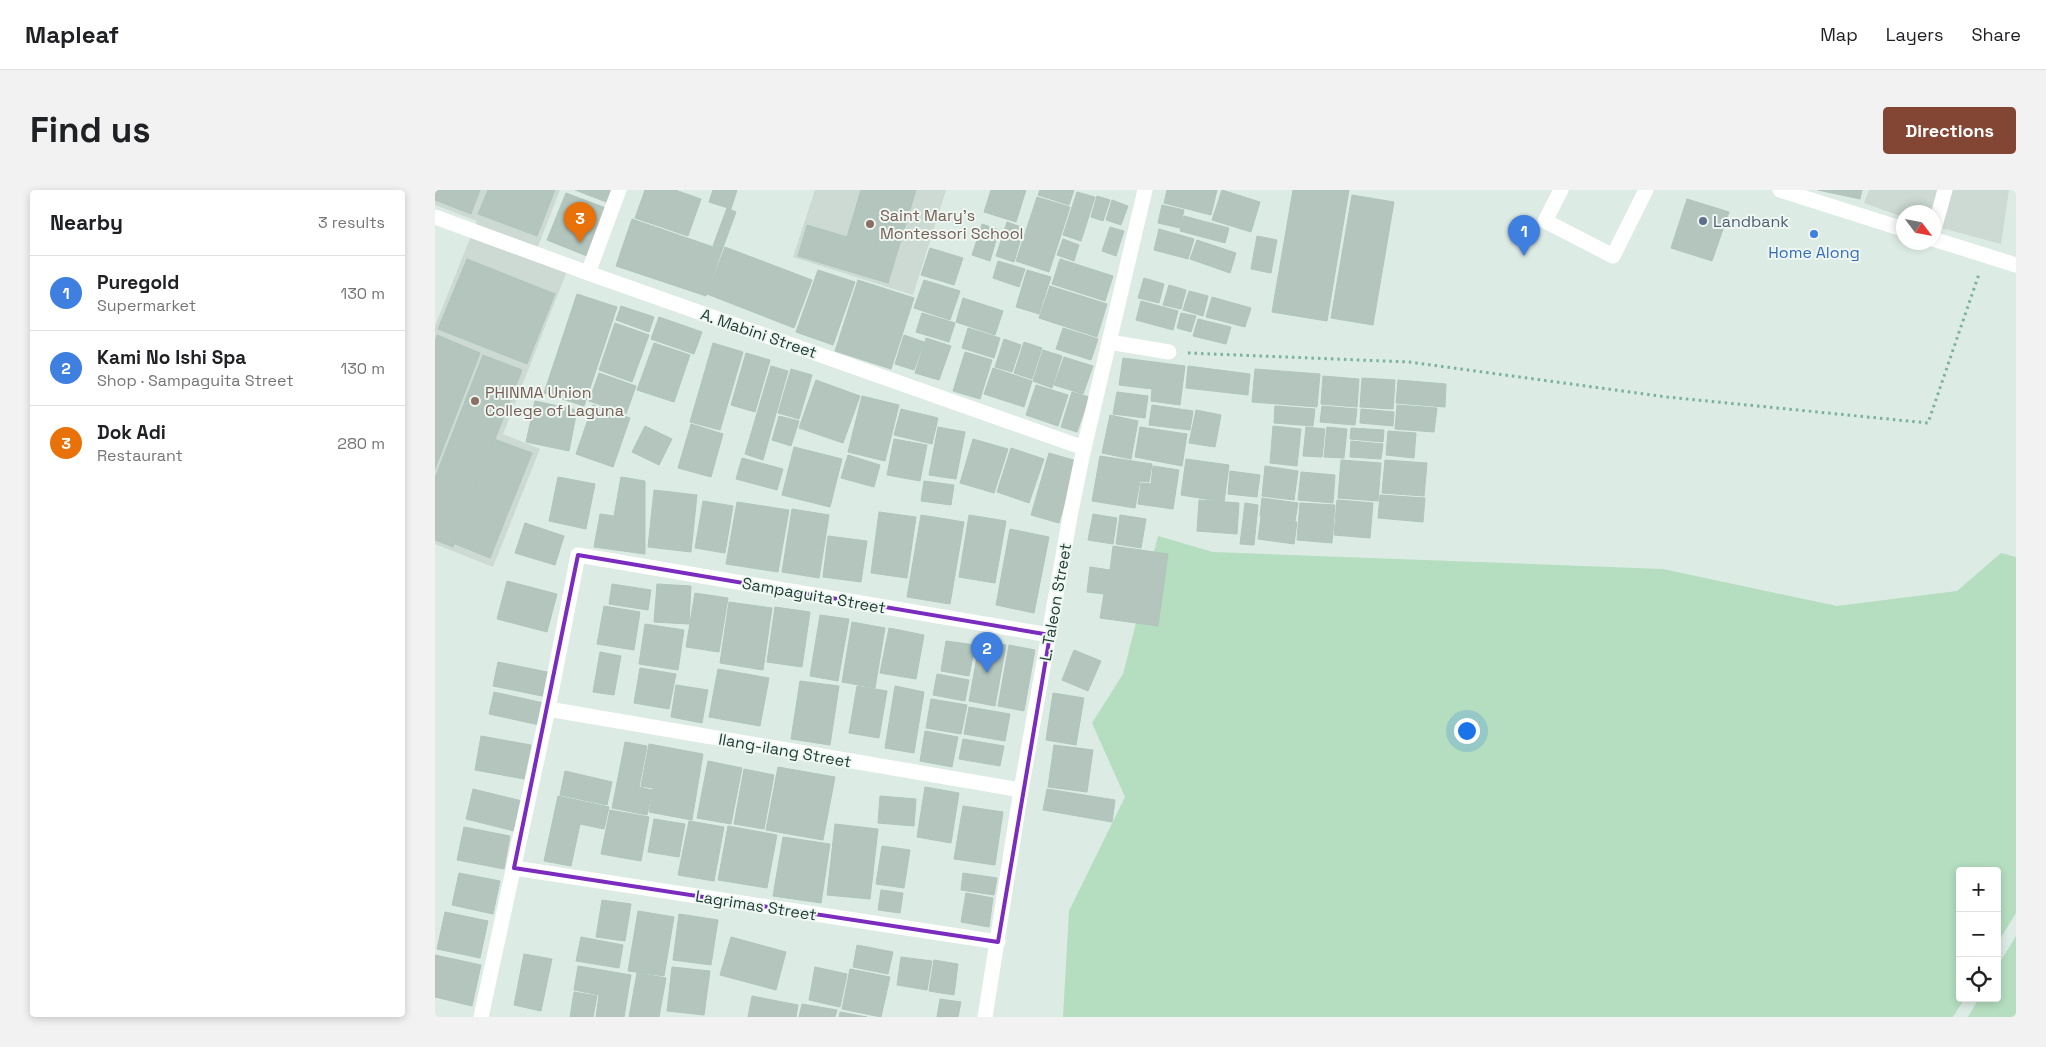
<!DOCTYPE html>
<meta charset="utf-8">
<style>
:root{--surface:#fff;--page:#f2f2f2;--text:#202124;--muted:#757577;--line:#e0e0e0;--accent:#834635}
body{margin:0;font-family:"Space Grotesk",sans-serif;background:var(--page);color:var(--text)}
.controls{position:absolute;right:15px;bottom:15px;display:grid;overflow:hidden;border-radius:5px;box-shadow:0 2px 8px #0003}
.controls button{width:45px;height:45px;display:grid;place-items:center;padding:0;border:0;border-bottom:1px solid var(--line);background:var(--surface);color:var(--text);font:25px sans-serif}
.compass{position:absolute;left:1461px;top:15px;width:45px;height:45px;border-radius:50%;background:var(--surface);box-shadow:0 2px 8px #0003;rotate:122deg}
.you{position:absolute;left:1031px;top:540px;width:18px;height:18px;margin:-12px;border:4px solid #fff;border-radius:50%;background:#1a73e8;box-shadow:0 0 0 8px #1a73e833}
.badge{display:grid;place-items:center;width:32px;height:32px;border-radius:50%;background:var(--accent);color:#fff;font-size:16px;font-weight:700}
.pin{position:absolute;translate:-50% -41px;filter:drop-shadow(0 1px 2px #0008)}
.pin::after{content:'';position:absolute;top:26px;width:18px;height:15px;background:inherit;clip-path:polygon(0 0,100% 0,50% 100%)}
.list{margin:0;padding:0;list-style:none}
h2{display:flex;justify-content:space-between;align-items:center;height:65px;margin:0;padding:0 20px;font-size:21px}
h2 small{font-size:16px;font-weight:400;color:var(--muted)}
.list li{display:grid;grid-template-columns:32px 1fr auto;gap:15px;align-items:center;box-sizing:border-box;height:75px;padding:0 20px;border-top:1px solid var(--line)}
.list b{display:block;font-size:19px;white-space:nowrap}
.list p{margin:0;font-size:16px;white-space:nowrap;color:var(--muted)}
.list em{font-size:16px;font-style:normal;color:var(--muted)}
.icon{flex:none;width:28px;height:28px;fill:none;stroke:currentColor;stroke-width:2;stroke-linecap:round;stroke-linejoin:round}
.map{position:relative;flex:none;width:1581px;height:827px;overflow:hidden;border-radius:5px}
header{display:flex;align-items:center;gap:30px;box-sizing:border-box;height:70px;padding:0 25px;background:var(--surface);border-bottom:1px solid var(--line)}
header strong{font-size:24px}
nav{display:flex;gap:28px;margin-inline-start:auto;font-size:18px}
.intro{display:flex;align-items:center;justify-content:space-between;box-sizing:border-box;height:120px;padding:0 30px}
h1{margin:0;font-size:35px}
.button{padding:12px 22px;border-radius:5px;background:var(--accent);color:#fff;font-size:18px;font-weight:700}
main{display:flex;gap:30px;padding:0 30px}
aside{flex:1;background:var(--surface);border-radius:5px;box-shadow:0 2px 8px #0003}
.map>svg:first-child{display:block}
.built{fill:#ccdad3}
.green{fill:#b4debf}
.building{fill:#b3c5bd;stroke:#b0c5bc}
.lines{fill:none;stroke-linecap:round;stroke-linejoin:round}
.path{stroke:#7bb19f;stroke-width:3;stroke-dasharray:2.5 4;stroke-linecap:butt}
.minor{stroke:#fff;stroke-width:15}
.marked{fill:none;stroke:#7b2cbf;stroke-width:4;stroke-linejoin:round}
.service-dot{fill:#5c6f8a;stroke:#eef7f2;stroke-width:2}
.education-dot{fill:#8d6e63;stroke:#eef7f2;stroke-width:2}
.shop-dot{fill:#3f7fe0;stroke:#eef7f2;stroke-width:2}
.labels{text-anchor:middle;stroke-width:4;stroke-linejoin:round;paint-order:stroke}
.education-label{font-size:16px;fill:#785e54;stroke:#eef7f2;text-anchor:start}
.service-label{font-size:16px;fill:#4e5e75;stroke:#eef7f2;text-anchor:start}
.shop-label{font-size:16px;fill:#366cbe;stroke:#eef7f2}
.street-label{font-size:16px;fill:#1e3b33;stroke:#eef7f2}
</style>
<header>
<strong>Mapleaf</strong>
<nav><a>Map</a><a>Layers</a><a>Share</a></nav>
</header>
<div class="intro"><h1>Find us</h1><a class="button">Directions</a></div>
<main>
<aside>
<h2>Nearby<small>3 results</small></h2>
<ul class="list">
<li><span class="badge" style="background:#3f7fe0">1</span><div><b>Puregold</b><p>Supermarket</p></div><em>130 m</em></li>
<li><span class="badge" style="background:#3f7fe0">2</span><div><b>Kami No Ishi Spa</b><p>Shop · Sampaguita Street</p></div><em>130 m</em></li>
<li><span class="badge" style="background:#e8710a">3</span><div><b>Dok Adi</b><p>Restaurant</p></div><em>280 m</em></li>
</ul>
</aside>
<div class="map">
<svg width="1581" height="827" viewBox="0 0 1581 827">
<rect width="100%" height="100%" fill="#ddebe5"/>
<g class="built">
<polygon points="0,0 125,0 100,64 134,76 68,244 105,259 58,377 0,354 0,136 42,31 0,15"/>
<polygon points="380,0 511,0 478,105 358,67"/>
<polygon points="1434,0 1574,0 1566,54 1499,36 1498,22 1468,22 1468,27 1429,13"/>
</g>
<g class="green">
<polygon points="723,346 778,362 1228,379 1402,416 1522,401 1566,363 1581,367 1581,723 1562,754 1562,681 1525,681 1525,808 1530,808 1518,827 628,827 634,721 690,607 657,533 688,484"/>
<polygon points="1581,746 1581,827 1533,827 1544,808 1562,808 1562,777"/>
</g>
<g class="building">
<polygon points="0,0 45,0 36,24 0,10"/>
<polygon points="53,0 120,0 102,46 43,24"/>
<polygon points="140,0 179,0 174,13"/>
<polygon points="210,0 240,0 266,9 253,46 200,28"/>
<polygon points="278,0 302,0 296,19 274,12"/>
<polygon points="426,0 481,0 453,93 363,66 372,35 412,47"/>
<polygon points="556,0 591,0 581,32 549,22"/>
<polygon points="605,0 639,0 634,15 603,5"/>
<polygon points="732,0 782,0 776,25 729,13"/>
<polygon points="787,0 825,12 816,42 777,30"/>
<polygon points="858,0 914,0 892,131 837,122"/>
<polygon points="1383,0 1427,0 1425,9"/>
<polygon points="642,2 660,7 646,51 628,45"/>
<polygon points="131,3 171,18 152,66 112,50"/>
<polygon points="917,5 959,12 938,135 896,128"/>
<polygon points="662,6 675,10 668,31 656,27"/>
<polygon points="602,7 635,17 614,82 581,71"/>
<polygon points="1252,9 1294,22 1277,71 1236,58"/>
<polygon points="677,10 693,16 686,35 671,30"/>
<polygon points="727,15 749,20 745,38 723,33"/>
<polygon points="292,18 301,22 287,60 278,56"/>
<polygon points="749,26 794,38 790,53 745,41"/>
<polygon points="197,29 287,60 271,106 181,76"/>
<polygon points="572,32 589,38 579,72 561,66"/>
<polygon points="547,34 564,40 555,71 537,65"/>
<polygon points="675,37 689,41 681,66 667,61"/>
<polygon points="724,39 759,49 753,69 719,60"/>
<polygon points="822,46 842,50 836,83 816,79"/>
<polygon points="628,49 644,55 639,71 622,65"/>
<polygon points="762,50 801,63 795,83 755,69"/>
<polygon points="290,57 377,90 359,138 272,104"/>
<polygon points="495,58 528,68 519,95 486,85"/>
<polygon points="32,69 120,104 92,174 3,139"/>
<polygon points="625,69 678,86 670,111 617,94"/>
<polygon points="563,71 590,79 584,97 558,88"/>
<polygon points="383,80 420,92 398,155 361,142"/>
<polygon points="592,80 616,87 604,124 581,117"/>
<polygon points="709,88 729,94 724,113 703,108"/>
<polygon points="423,90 479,108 456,179 400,161"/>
<polygon points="489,90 525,101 515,130 479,118"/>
<polygon points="734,95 751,100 746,119 728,115"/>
<polygon points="615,96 672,114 662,147 604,128"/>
<polygon points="754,101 773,106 768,126 748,120"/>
<polygon points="142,104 182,117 149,216 109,203"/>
<polygon points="777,107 816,118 810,137 771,127"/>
<polygon points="528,108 568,121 560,145 521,132"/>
<polygon points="706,111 743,121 738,140 701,130"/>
<polygon points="186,116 219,127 214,142 181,130"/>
<polygon points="487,123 520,133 514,152 481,142"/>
<polygon points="746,123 761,126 756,142 742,138"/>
<polygon points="224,127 267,142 259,164 216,149"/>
<polygon points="763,129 796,137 791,154 758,146"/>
<polygon points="180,133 214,145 197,192 164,180"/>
<polygon points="533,138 565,148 559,168 527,158"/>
<polygon points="628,138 663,149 656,170 621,159"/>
<polygon points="2,145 45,163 0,279 0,151"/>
<polygon points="469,145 489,152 479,180 460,174"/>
<polygon points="491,148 516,156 504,190 480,183"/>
<polygon points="569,149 586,155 577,182 560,177"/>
<polygon points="589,152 607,158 597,189 579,183"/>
<polygon points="219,153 255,165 239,212 202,200"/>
<polygon points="278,153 308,162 285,240 255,232"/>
<polygon points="608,160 627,166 617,198 598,191"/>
<polygon points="530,162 557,170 545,209 518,201"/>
<polygon points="311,163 335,170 320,222 296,215"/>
<polygon points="48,165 87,180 18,357 0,350 0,288"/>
<polygon points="629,167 658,176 648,204 619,195"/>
<polygon points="688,168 750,176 745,215 716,211 717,199 684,195"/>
<polygon points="336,176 353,181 328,270 310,264"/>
<polygon points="753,176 815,184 813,205 751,198"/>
<polygon points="558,178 597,191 589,217 549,204"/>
<polygon points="356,179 377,185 364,229 343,223"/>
<polygon points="820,179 885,184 882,217 817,212"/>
<polygon points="164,183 201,196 191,224 154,211"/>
<polygon points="888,186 924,189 922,217 886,214"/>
<polygon points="927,188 960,190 958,219 925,217"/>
<polygon points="381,190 425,206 408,253 364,238"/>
<polygon points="963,190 1011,194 1010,217 961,213"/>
<polygon points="601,195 633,205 623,236 591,225"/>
<polygon points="637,202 654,207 642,242 626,237"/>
<polygon points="682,202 713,206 710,228 678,224"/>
<polygon points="427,206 464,215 450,271 413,262"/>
<polygon points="100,211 142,220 134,261 91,252"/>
<polygon points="158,215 195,228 178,277 141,264"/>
<polygon points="717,215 758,221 755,240 714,235"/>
<polygon points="962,215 1002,218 999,242 960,239"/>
<polygon points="840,216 880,219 878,236 839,233"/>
<polygon points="887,216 922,219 920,235 885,232"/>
<polygon points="466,219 503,228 497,254 459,245"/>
<polygon points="926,219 959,222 958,236 925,233"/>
<polygon points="761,220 786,225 780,257 754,253"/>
<polygon points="675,225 703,231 696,269 667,263"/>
<polygon points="344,226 364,231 356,256 337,250"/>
<polygon points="256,234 288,244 276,287 243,278"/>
<polygon points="210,236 237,249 224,275 197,262"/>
<polygon points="838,236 866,239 862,276 835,273"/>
<polygon points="503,237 530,242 521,289 494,285"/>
<polygon points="705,237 752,244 747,276 700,267"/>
<polygon points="871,237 890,239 887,267 868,266"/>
<polygon points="892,237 912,239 909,268 889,267"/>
<polygon points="916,238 949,240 948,252 915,249"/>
<polygon points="953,241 981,243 979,268 951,265"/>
<polygon points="59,249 97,263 55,368 18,353"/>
<polygon points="459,249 492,255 485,291 452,285"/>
<polygon points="538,249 573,259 559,303 525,293"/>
<polygon points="916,251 948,254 946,269 915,267"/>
<polygon points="359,257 407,269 395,317 347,305"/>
<polygon points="576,258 609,269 594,313 562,302"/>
<polygon points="614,263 642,271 624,333 596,325"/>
<polygon points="413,265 445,275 439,297 406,288"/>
<polygon points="665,266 717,274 714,292 705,291 700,318 657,311"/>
<polygon points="307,268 348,279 342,300 301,289"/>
<polygon points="751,269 794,275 789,312 746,305"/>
<polygon points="906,270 946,273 943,311 903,308"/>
<polygon points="950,270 992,273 989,306 947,303"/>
<polygon points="718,276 744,280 738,319 703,314 706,293 716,294"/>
<polygon points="830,276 863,281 859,310 827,306"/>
<polygon points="795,281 825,285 822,307 793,304"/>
<polygon points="866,282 900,285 898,313 863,310"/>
<polygon points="123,287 160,294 151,339 114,331"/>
<polygon points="186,287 210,291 210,364 159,357 165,324 179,326"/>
<polygon points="489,291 519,295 516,315 486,311"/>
<polygon points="219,300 262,305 256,362 213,357"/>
<polygon points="945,305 990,308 988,332 943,328"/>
<polygon points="827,308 863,313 860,331 825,326"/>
<polygon points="764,310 804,313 802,344 762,341"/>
<polygon points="902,310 938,313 935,348 899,345"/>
<polygon points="268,311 298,316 290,363 260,358"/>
<polygon points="302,312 354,320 343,382 291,374"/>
<polygon points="810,313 823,315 819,355 805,354"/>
<polygon points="865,313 900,315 897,353 862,350"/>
<polygon points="357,319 394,325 384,388 347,382"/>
<polygon points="444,322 481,327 472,388 436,383"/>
<polygon points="658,324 682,328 678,354 653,350"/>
<polygon points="486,325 529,332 515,414 472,407"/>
<polygon points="534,325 571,331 560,393 524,387"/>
<polygon points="685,325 711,329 706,358 681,354"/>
<polygon points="826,327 862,332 859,354 823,349"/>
<polygon points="90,333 129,346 120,375 80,363"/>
<polygon points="575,339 614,347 599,423 561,415"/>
<polygon points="393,346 432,351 426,392 388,387"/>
<polygon points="678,356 733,364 723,436 665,428 669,404 652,402 655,377 675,380"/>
<polygon points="72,391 122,404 112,442 62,429"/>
<polygon points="177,394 216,400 213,420 174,414"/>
<polygon points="222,394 256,396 254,434 219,432"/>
<polygon points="260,403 293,408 284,462 251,457"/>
<polygon points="294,412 337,418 328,480 285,473"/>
<polygon points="169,416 205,422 199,460 162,454"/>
<polygon points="340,417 375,422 367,477 332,472"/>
<polygon points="385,425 414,429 403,491 375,486"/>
<polygon points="417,432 450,438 440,498 407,492"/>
<polygon points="210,434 249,440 243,480 204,474"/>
<polygon points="454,438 489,445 481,489 445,483"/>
<polygon points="511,451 540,455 534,486 506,481"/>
<polygon points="545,451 571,455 560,516 534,511"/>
<polygon points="574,455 600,460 589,521 563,516"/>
<polygon points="639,460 666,471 653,501 627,490"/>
<polygon points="165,462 186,466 179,505 158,502"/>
<polygon points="63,472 117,483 112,507 58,496"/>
<polygon points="205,478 241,484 234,519 199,513"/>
<polygon points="283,479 334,488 325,536 274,527"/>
<polygon points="502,484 534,490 530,511 498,505"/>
<polygon points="365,491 404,496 395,555 356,549"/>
<polygon points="241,495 273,500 267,533 236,527"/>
<polygon points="422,496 452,501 444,548 414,543"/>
<polygon points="460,496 489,502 479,563 450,558"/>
<polygon points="59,502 113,514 109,536 54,524"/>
<polygon points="618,503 649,508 641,555 611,550"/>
<polygon points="496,509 532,515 526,544 491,538"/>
<polygon points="534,517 575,524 570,551 529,544"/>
<polygon points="490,541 523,547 517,577 485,571"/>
<polygon points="46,546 96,555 89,589 40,580"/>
<polygon points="528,549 569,556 565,576 524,569"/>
<polygon points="190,552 212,556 204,597 217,600 212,625 177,618"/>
<polygon points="214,554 268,564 257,630 214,622 218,598 206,596"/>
<polygon points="619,555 658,560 652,602 613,597"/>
<polygon points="273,571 307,578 296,634 262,628"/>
<polygon points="343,577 400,587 388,650 331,640"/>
<polygon points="309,579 339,585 329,639 299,634"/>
<polygon points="130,581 177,592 172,615 125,605"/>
<polygon points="490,597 524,603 516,653 482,647"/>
<polygon points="38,599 87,611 79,641 31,629"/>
<polygon points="612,599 680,610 677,632 608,620"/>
<polygon points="123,606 174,617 169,639 145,634 136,676 109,671"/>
<polygon points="445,606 481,609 479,636 443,633"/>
<polygon points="528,616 568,622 560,675 519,669"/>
<polygon points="175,620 214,627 206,671 166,664"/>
<polygon points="219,629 250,634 244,667 213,662"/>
<polygon points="254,631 289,637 279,691 243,685"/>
<polygon points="400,634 443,639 435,709 392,705"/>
<polygon points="293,636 342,645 332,698 283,690"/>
<polygon points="29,637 75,646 69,679 22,670"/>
<polygon points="348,647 395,654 386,713 338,706"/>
<polygon points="447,656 475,660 469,698 441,694"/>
<polygon points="24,683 65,691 58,724 17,715"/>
<polygon points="528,683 562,688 559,705 526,700"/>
<polygon points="446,700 468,703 465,723 443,720"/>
<polygon points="531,703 558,708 554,737 526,732"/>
<polygon points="167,710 196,714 190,751 161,747"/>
<polygon points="203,721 239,727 229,786 193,781"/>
<polygon points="10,722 53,731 45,768 2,759"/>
<polygon points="244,724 283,730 276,775 238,770"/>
<polygon points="146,747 188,755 184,778 141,771"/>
<polygon points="296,747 351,762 341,800 285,785"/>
<polygon points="422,755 458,762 453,784 418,777"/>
<polygon points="89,764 117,769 106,821 79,815"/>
<polygon points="0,765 46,775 37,816 0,807"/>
<polygon points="466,767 497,771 492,800 462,795"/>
<polygon points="499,770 523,774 519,805 494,801"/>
<polygon points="143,776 196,785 189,827 161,827 164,805 139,800"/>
<polygon points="237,777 275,781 269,825 232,821"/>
<polygon points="380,777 412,784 405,817 374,810"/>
<polygon points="415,779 455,787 446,827 407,819"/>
<polygon points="202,783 231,788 224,827 194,827"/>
<polygon points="139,802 162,806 158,827 135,827"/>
<polygon points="317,806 363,815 361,827 313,827"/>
<polygon points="505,809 526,812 523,827 502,827"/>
<polygon points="367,814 402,820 400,827 364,827"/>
<polygon points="405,822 432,827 404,827"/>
</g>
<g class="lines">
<polyline class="path" points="753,163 974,172 1232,207 1493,233 1544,84"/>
<g class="minor">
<polyline points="1126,0 1110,31 1178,66 1211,0"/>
<polyline points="1345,0 1468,39"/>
<polyline points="0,27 153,83 649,258"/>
<polyline points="1498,43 1510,0"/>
<polyline points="1498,49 1581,75"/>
<polyline points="153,83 184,0"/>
<polyline points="674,152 734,162"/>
<polyline points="113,519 586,600"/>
<polyline points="79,678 563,752"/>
<polyline points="46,827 113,519 143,365 615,445"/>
<polyline points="550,827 586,600 636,321 649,258 710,0"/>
</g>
</g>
<path class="marked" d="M143,365L615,445L563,752L79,678Z"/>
<circle class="service-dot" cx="1268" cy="31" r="5"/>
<g class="education-dot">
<circle cx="435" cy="34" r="5"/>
<circle cx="40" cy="211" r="5"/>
</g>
<circle class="shop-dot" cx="1379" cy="44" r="5"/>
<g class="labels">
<g class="education-label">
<text x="445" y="31">Saint Mary's<tspan x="445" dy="18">Montessori School</tspan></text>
<text x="50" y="208">PHINMA Union<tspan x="50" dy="18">College of Laguna</tspan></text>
</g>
<g class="service-label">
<text x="1278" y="37">Landbank</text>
</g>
<g class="shop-label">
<text x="1379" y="68">Home Along</text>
</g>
<g class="street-label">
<text transform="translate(324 143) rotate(19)" y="6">A. Mabini Street</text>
<text transform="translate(379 405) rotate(10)" y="6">Sampaguita Street</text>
<text transform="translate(620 412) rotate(-80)" y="6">L. Taleon Street</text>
<text transform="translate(350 560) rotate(10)" y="6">Ilang-ilang Street</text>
<text transform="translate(321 715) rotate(9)" y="6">Lagrimas Street</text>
</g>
</g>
</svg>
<div class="controls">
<button>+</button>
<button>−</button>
<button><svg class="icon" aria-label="locate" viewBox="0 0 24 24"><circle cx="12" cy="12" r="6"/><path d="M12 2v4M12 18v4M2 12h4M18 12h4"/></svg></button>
</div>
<svg class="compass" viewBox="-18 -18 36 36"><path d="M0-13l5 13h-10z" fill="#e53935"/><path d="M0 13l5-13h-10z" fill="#757577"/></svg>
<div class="you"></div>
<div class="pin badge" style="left:1089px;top:66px;background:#3f7fe0">1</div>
<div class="pin badge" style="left:552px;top:483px;background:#3f7fe0">2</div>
<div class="pin badge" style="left:145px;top:53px;background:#e8710a">3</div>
</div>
</main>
